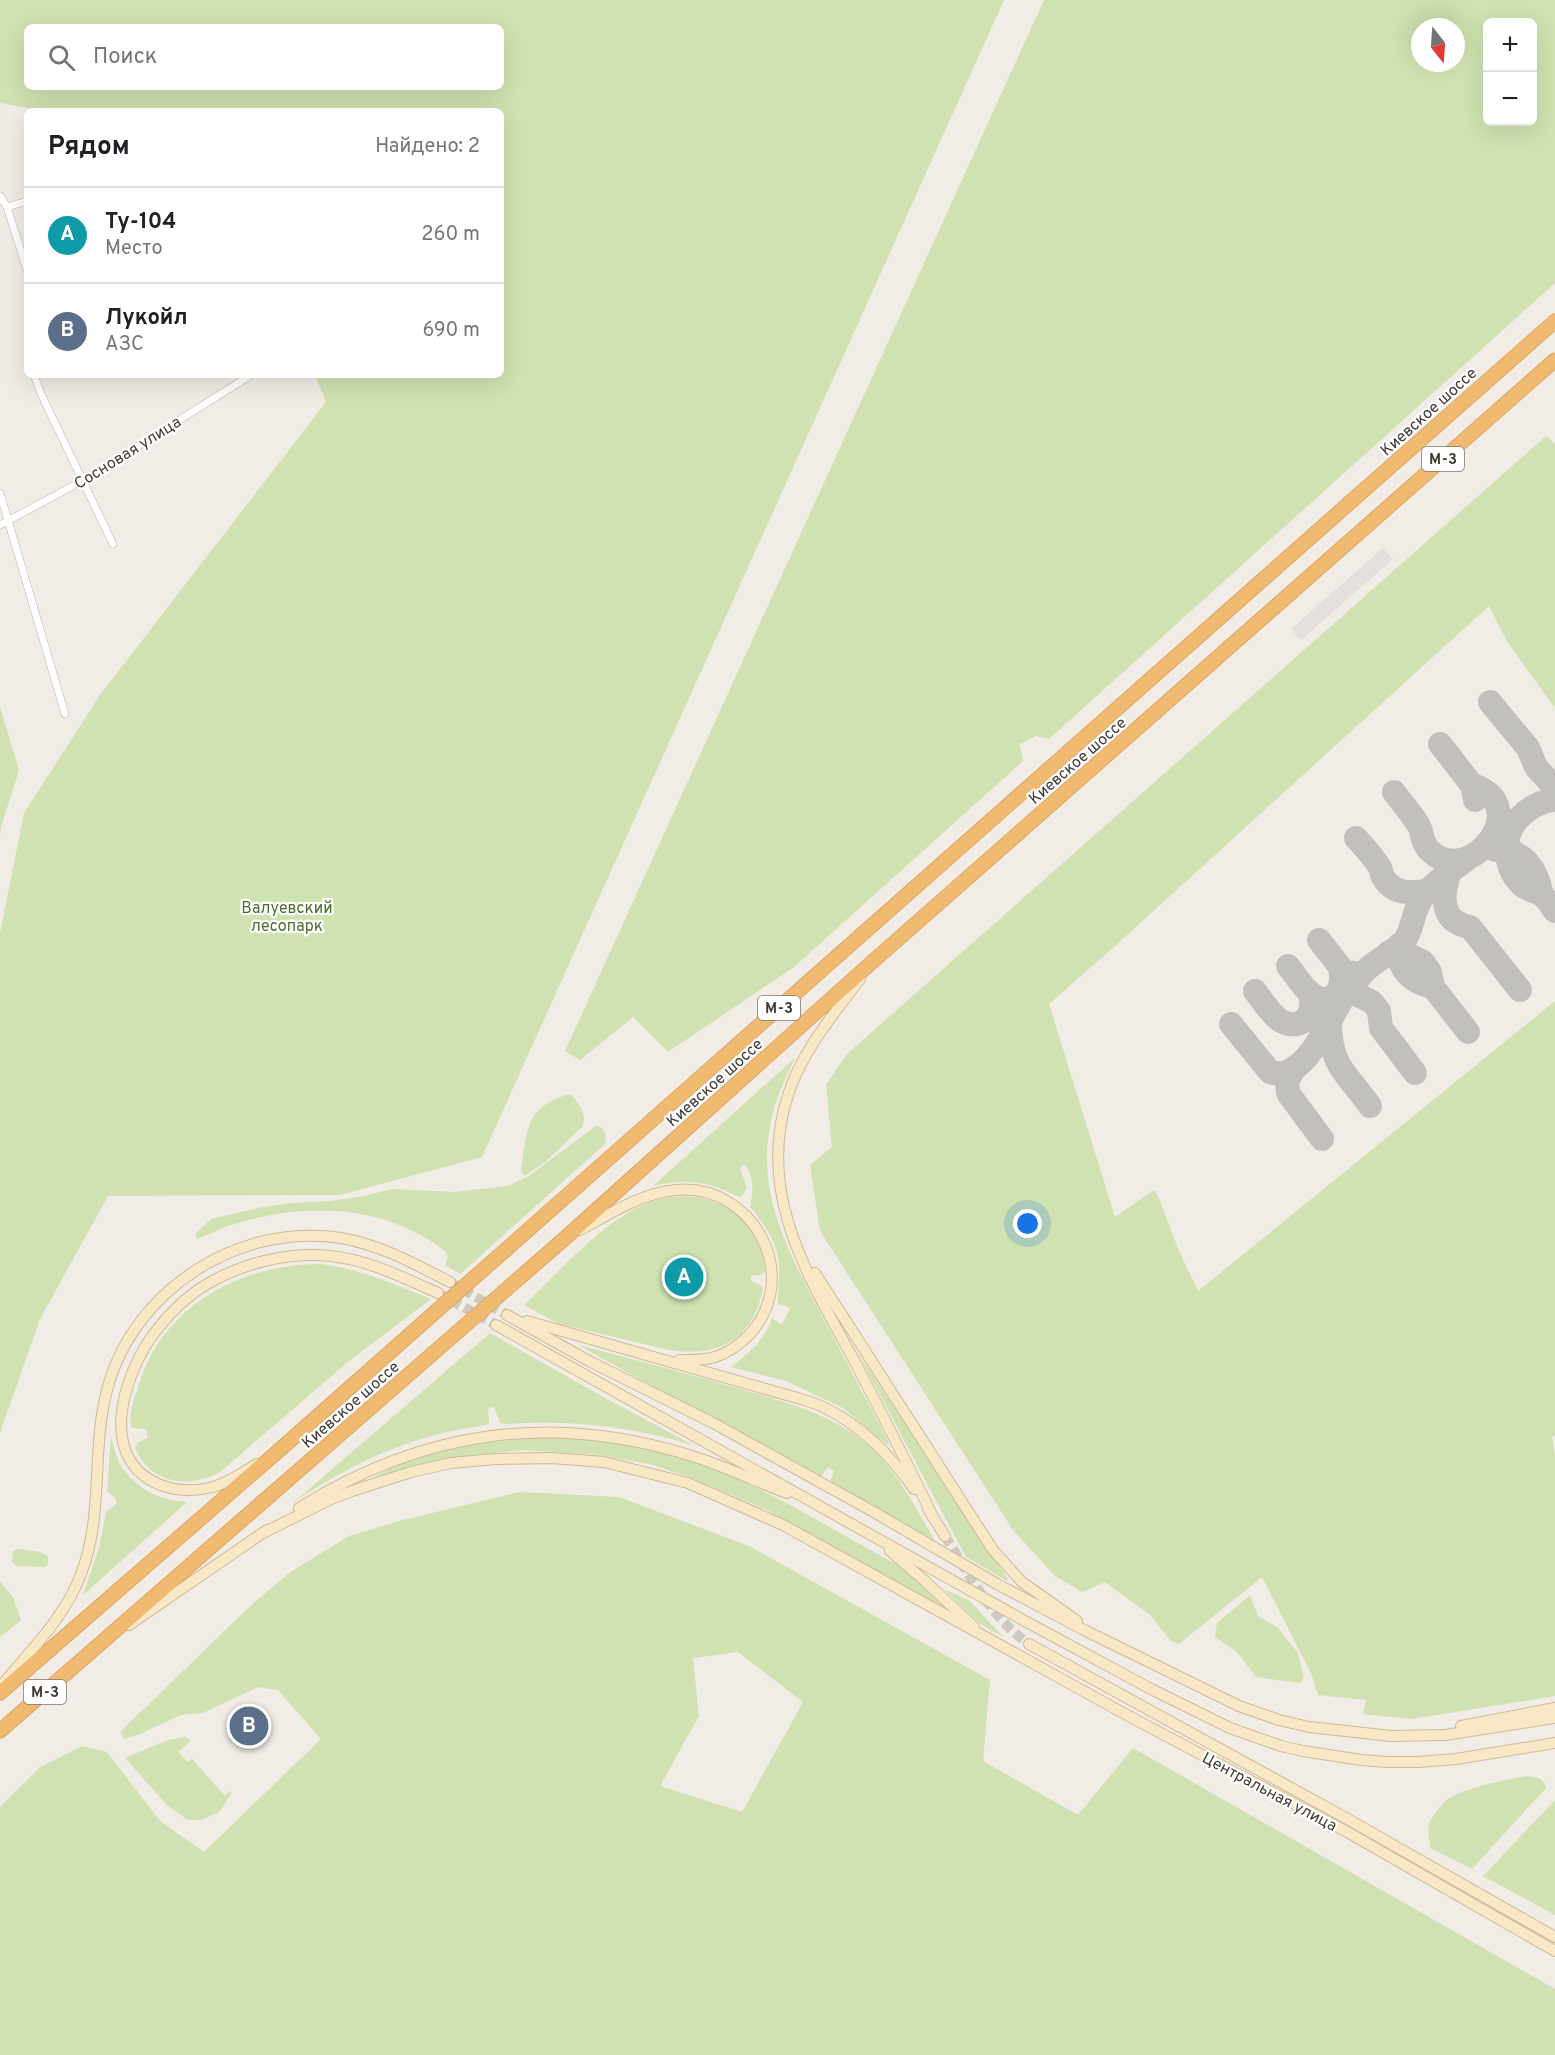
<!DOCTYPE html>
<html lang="ru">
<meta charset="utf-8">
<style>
:root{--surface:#fff;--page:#f6f6f6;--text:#202124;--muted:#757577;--line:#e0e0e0;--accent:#d93025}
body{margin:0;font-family:Overpass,sans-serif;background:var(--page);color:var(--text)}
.controls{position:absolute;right:18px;top:18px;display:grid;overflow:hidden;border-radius:9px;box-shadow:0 6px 24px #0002}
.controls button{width:54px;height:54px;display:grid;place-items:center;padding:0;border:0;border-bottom:2px solid var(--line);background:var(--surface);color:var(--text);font:30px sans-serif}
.compass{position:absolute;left:1411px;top:18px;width:54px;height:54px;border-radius:50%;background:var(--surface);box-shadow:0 6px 24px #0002;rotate:163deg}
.you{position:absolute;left:1028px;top:1224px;width:21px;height:21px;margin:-15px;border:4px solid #fff;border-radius:50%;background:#1a73e8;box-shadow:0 0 0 9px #1a73e833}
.badge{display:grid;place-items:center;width:39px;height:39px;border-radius:50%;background:var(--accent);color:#fff;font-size:20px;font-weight:700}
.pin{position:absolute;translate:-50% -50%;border:3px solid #fff;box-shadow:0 2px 6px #0006}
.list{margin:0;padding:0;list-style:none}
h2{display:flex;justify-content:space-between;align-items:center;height:78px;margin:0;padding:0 24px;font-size:26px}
h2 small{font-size:20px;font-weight:400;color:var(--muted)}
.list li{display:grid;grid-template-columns:39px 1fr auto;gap:18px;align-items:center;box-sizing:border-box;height:96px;padding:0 24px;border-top:2px solid var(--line)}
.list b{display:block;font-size:22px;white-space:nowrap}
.list p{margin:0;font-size:20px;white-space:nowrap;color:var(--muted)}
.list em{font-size:20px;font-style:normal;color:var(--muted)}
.icon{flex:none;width:33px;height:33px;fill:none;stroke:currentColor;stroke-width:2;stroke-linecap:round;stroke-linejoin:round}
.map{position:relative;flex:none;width:1555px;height:2055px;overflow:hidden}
.search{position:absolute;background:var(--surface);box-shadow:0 6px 24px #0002;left:24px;top:24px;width:480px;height:66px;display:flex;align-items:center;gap:15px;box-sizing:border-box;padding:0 21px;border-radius:9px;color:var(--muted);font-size:22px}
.panel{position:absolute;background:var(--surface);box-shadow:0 6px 24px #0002;left:24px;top:108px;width:480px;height:270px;border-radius:9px}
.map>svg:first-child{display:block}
.green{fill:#d0e2b1;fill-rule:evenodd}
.parking{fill:#e2dfdd}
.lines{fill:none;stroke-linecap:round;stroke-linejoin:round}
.taxiway{stroke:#c2c0bc;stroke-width:24}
.secondary-tunnel{stroke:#cec9c2;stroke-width:10;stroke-dasharray:10 5;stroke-linecap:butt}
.street-casing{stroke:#beb6ab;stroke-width:8}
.secondary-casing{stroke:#cdba98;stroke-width:12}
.highway-casing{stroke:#ce8d41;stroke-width:15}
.street{stroke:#fff;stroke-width:7}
.secondary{stroke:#f9e8c6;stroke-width:10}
.highway{stroke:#f0ba70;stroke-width:14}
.labels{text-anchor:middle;stroke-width:4.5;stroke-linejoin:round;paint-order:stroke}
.shield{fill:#fff;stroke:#7b7672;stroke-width:1.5}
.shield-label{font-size:15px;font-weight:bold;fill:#423c35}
.street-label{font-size:16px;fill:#423c35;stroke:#fff}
.park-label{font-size:16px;fill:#4c6e2e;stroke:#fff}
</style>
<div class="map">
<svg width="1555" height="2055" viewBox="0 0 1555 2055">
<rect width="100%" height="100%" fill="#f1ece5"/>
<g class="green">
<path d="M0,0H1004L482,1157L340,1195L108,1196L40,1319L0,1433V933L24,813L100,695L326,402L315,375H501V111H44L0,103ZM27,27H501V87H27Z"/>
<path d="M1044,0H1555V283L1049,739L1036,736L1020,744L1023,761L794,967L668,1052L633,1017L580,1060L565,1051ZM1488,22H1532V122H1488ZM1420,27H1456V63H1420Z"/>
<polygon points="1546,436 1555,444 1555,708 1508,643 1489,606 1115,946 1049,1004 1115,1217 1154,1190 1159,1198 1179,1251 1198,1291 1555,1001 1555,1436 1552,1437 1555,1455 1555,1696 1411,1719 1363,1714 1366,1700 1318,1695 1311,1673 1262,1577 1179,1644 1171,1641 1150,1615 1105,1582 1082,1592 1055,1576 1013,1530 820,1231 810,1165 832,1147 826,1085 847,1054"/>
<polygon points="0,707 19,770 1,827 0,836"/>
<path d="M796,1057C740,1160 774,1225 823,1318C845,1359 866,1399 887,1439L889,1444L887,1445L843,1408L786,1381L731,1367C749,1353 765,1340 772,1318L782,1325L790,1308L778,1304C777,1291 780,1278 779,1266C778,1244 764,1223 750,1207C753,1190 755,1177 744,1164L740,1168L747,1188L741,1197C734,1197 731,1192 724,1190C701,1180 677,1180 653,1186Z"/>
<path d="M570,1094C579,1104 587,1112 583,1126L544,1163L524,1176L521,1170C528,1130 524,1107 570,1094Z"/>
<path d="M597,1125C606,1130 607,1135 605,1144L460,1274L445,1265L448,1256L445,1251C384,1203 302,1202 231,1225C219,1229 208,1235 197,1239L195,1234L211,1219L258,1208L290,1203L331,1201L365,1196L391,1189L454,1192L508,1186L529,1176Z"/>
<path d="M684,1196C726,1197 763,1227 765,1271L762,1275L751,1276V1281L760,1285L763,1288C754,1339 718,1358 669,1350L559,1324L524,1305C556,1274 603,1222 643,1205C656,1199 670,1197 684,1196Z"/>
<path d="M322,1264C363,1270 393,1284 431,1299L349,1361L220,1472C188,1489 151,1484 135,1448L138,1442L147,1438V1429L132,1428C127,1414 135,1397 139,1384C164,1304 242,1264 322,1264Z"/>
<path d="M490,1333L605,1398L695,1446C632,1426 570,1420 505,1424L500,1423L494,1407L488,1408L489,1424C474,1428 458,1429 443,1433C389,1446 340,1471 294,1502Z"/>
<path d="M578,1345C630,1358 681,1372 733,1387C779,1400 829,1412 867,1444C897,1471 915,1506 935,1541L830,1482L834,1471L828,1467L821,1477H817Z"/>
<polygon points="856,1350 1008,1579 1007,1581 966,1557"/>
<path d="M111,1437C114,1446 116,1456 120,1464C133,1487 162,1502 187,1502L83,1595L99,1548L106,1512L117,1503L115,1498L107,1491Z"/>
<path d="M543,1438H572L647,1447L682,1457L726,1472L792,1506L908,1571L953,1613L767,1510L692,1478L653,1465L599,1455L523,1450L448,1458L373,1478C422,1448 486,1441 543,1438Z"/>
<path d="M519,1492L619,1497L749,1546L990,1680L983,1761L1078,1815L1133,1748L1555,1989V2055H0V1807L39,1768L82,1746L107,1752L160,1821L204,1852L321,1739L278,1690L258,1687L203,1713L181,1715L140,1734L124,1739L120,1732L247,1609L289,1573L349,1536L403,1520ZM738,1652L803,1702L742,1812L660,1786L699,1716L693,1658Z"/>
<polygon points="18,1549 40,1552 48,1556 48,1563 46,1567 17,1566 12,1562 13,1551"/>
<polygon points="0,1581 13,1597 21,1620 0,1637"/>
<polygon points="944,1589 970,1601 1004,1638 979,1623"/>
<polygon points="1250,1595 1258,1616 1278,1628 1298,1653 1304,1678 1300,1683 1256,1677 1237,1652 1215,1637 1217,1623"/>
<polygon points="184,1737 191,1740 179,1752 187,1762 192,1759 224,1795 231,1791 232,1793 219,1812 201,1820 188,1820 168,1806 125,1758 168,1740"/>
<path d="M1527,1776C1537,1777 1544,1778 1546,1788L1472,1869L1430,1848L1428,1824C1433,1817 1439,1807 1445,1801C1461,1788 1506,1780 1527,1776Z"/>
<polygon points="1555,1800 1555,1915 1483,1876"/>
</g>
<polygon class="parking" points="1383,548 1393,559 1301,640 1291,629"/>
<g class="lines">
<g class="taxiway">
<polyline points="1490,702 1528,748 1536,767 1548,780 1555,784"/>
<polyline points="1440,744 1472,785 1475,800"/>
<path d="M1394,792C1402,803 1412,814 1419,826C1423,834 1422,844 1430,851C1470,889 1536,805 1472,785"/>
<path d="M1555,800C1542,800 1527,809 1518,819C1501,838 1504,869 1523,886C1529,891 1538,891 1543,896C1548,900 1551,906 1555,911"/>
<path d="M1356,838C1364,847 1375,858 1380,868C1382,871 1381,874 1383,877C1393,895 1413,894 1430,890"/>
<path d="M1495,850C1524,848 1537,870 1542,895"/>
<path d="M1450,872C1442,894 1439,922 1470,927L1520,990"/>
<polyline points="1319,940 1344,972 1354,973"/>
<path d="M1399,945C1397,969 1410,982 1433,987"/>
<polyline points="1389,952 1407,954 1423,962 1430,972 1433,987 1468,1032"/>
<path d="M1288,966C1295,974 1301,985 1309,992C1329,1010 1346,990 1340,968"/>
<path d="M1255,991C1262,1000 1271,1015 1281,1021C1303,1032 1315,1014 1310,993"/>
<polyline points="1336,995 1354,993 1372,1002 1379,1011 1381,1028 1415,1073"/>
<path d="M1330,1021C1330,1067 1346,1072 1370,1106"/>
<path d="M1231,1024L1270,1072C1303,1083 1327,1025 1340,1003C1346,992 1356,980 1365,971C1377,959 1394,953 1405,940C1413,929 1413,910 1422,898C1433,883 1452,870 1467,859"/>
<polyline points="1294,1068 1287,1083 1288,1093 1322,1139"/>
</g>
<g class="secondary-tunnel">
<polyline points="450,1282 507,1315"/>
<polyline points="438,1293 496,1325"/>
<path d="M945,1536C969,1574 991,1618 1029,1644"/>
</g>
<defs>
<g id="street">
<polyline points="0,196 7,207 27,270"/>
<polyline points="7,207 27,201"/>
<polyline points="34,375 42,396 113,544"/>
<polyline points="0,493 65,714"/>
<polyline points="0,525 82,481 251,375"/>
</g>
<g id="secondary">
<path d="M860,979C833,1015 802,1051 788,1095C755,1195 810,1279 856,1364C882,1414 908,1464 932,1515"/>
<path d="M580,1230C610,1214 641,1193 676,1190C754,1183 803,1277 749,1335C739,1345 728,1353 715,1357C703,1361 691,1360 679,1360"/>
<polyline points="815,1273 993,1550 1022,1582 1077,1621"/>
<polyline points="507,1315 589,1361 715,1424 872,1511 997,1584 1084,1630 1239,1706 1279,1720 1309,1727 1391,1736 1445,1735 1555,1718"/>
<path d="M527,1321L801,1399C809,1402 819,1404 827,1409C862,1427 892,1457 914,1489"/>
<polyline points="496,1325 1023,1620 1151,1689 1230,1728 1281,1746 1303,1751 1361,1760 1388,1762 1418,1762 1456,1759 1555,1743"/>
<path d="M257,1464C243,1472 229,1483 213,1487C194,1492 173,1491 156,1483C99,1456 123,1379 150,1339C165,1318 186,1296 209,1283C246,1262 289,1252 331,1256C369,1260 404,1278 438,1293"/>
<path d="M299,1508C422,1431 550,1412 689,1455C723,1465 754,1481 787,1493"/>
<polyline points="928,1509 945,1536"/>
<polyline points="263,1533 331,1499 355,1490 411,1472 451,1463 495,1459 552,1458 604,1462 688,1483 783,1525 1125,1714 1349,1833 1555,1951"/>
<polyline points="890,1551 925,1581 974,1627"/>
<polyline points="129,1625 267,1530"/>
<polyline points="1029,1644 1344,1817 1555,1937"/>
<path d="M2,1685C31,1650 65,1617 81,1574C104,1516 91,1451 107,1390C133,1290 239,1222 341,1238C381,1245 415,1264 450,1282"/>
<polyline points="1461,1726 1555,1708"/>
</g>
<g id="highway">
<polyline points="0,1693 276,1453 1555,321"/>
<polyline points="0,1731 564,1239 871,963 1555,360"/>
</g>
</defs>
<use href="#street" class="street-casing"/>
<use href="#secondary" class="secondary-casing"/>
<use href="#highway" class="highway-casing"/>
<use href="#street" class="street"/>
<use href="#secondary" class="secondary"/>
<use href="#highway" class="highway"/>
</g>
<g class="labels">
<g class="shield">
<rect x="1422" y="447" width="42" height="24" rx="4.5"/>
<rect x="758" y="996" width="42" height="24" rx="4.5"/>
<rect x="24" y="1680" width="42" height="24" rx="4.5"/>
</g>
<g class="shield-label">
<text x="1443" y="464">М-3</text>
<text x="779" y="1013">М-3</text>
<text x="45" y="1697">М-3</text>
</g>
<g class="street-label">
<text transform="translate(1428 411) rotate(-42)" y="6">Киевское шоссе</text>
<text transform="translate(127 452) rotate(-32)" y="6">Сосновая улица</text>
<text transform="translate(1077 760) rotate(-41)" y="6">Киевское шоссе</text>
<text transform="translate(714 1082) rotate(-42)" y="6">Киевское шоссе</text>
<text transform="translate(350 1404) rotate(-41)" y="6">Киевское шоссе</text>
<text transform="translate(1270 1791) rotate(28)" y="6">Центральная улица</text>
</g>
<g class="park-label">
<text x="287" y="913">Валуевский<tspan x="287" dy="18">лесопарк</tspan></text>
</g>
</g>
</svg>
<div class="controls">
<button>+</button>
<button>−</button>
</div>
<svg class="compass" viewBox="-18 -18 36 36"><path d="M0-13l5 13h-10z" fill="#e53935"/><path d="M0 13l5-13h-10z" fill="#757577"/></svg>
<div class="you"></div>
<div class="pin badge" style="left:684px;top:1277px;background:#0f9aa8">A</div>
<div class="pin badge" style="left:249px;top:1726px;background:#5c6f8a">B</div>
<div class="search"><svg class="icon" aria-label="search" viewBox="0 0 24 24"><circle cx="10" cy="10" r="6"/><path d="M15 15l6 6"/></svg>Поиск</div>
<section class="panel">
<h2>Рядом<small>Найдено: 2</small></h2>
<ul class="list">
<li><span class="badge" style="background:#0f9aa8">A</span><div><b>Ту-104</b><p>Место</p></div><em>260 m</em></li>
<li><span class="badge" style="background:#5c6f8a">B</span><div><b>Лукойл</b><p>АЗС</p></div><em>690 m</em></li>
</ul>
</section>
</div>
